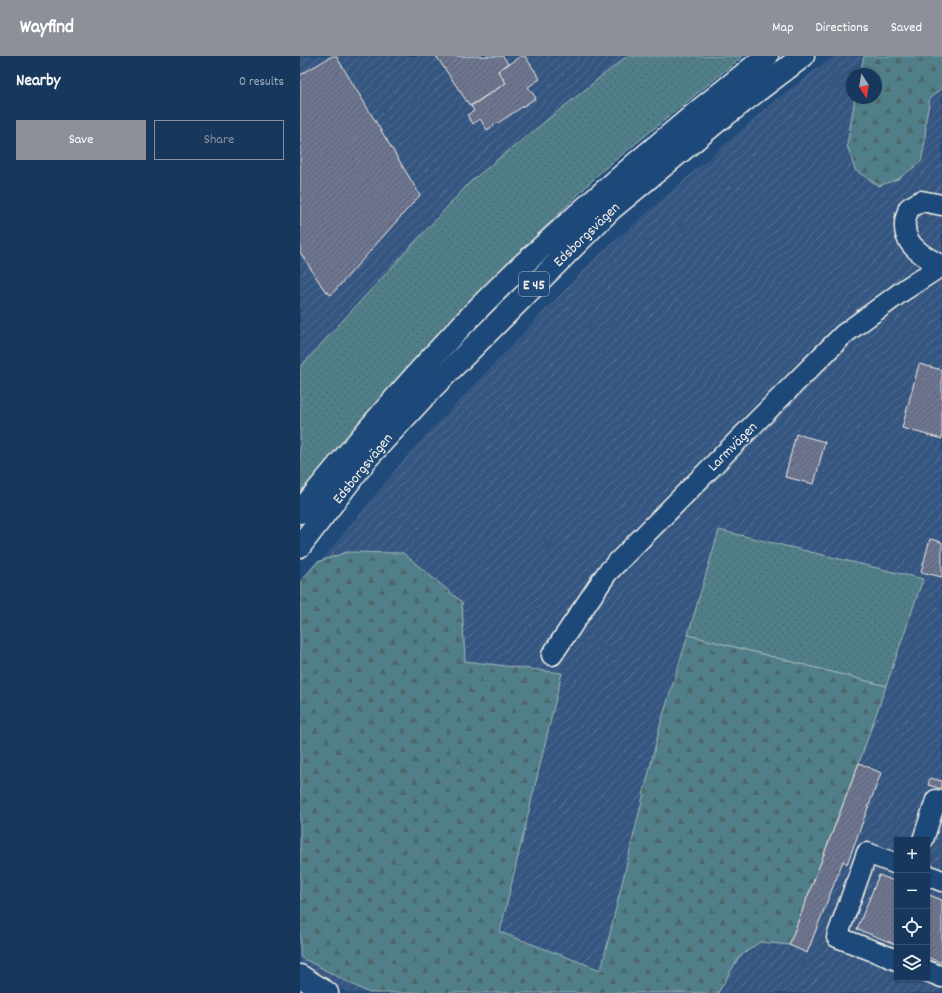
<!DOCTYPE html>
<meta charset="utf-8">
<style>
:root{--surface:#17385c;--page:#203f62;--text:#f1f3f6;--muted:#9eacbb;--line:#365272;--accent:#8c9099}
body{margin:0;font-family:Dekko,sans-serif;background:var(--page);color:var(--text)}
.controls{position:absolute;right:12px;bottom:12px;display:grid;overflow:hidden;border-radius:0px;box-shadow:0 1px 3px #0004}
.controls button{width:36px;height:36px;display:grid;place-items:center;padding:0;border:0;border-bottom:1px solid var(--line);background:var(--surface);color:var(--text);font:20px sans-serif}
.compass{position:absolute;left:546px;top:12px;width:36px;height:36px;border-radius:50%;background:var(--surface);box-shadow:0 1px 3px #0004;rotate:168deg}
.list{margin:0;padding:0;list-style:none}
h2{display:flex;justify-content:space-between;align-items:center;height:52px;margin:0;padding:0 16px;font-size:17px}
h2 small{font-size:13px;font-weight:400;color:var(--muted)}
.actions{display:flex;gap:8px;padding:12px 16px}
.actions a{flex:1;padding:9px 0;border:1px solid var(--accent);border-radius:0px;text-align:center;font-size:14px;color:var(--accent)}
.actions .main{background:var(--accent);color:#fff}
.icon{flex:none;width:22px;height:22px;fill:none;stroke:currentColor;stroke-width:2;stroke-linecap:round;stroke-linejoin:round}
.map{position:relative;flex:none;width:642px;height:937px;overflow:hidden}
header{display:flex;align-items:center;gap:24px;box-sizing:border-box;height:56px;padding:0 20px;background:var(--accent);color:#fff}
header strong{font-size:19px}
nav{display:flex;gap:22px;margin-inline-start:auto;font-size:14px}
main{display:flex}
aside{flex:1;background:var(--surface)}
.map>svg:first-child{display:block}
.industrial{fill:url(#industrial-furrows);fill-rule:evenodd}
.grass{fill:url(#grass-dots);stroke:#a2b8b8}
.forest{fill:url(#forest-firs);stroke:#a2b8b8}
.building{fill:url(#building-hatch);stroke:#f4f1e8}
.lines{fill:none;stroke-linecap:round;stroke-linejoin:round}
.minor-casing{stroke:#f4f1e8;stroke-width:23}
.highway-casing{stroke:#f4f1e8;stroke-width:25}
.minor{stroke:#1f4a7a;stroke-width:20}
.highway{stroke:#1f4a7a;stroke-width:22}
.labels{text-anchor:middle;stroke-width:3;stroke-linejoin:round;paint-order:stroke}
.shield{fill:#1f4a7a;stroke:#b4bfc7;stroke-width:1}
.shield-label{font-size:14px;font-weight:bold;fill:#f4f1e8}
.street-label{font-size:15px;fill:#f4f1e8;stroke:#1f4a7a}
</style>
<header>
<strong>Wayfind</strong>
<nav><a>Map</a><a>Directions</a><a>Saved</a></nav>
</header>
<main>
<aside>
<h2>Nearby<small>0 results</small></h2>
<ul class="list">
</ul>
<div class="actions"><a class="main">Save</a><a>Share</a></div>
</aside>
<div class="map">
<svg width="642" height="937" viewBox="0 0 642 937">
<defs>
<pattern id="industrial-furrows" width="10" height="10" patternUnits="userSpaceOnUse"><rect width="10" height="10" fill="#365781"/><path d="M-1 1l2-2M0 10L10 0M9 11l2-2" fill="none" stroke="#547093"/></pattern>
<pattern id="grass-dots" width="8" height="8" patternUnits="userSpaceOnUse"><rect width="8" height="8" fill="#517f89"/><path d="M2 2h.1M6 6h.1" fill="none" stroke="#4d666b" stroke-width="1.8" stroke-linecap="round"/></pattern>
<pattern id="forest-firs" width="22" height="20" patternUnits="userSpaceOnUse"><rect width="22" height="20" fill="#517f89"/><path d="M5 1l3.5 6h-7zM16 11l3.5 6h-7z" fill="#4d666b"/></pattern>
<pattern id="building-hatch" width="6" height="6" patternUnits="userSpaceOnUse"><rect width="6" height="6" fill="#6d7490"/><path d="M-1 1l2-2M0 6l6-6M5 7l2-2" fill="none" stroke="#5d606f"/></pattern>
</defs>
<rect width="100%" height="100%" fill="#1f4a7a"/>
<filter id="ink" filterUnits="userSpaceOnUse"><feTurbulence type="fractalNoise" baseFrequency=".025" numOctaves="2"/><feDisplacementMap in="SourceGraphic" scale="8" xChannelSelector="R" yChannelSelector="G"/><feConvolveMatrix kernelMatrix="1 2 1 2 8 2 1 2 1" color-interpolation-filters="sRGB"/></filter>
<g filter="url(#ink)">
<g class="industrial">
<polygon points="0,0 327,0 171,125 0,311"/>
<path d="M534,0H642V937H49L0,909V531L110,396L293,204L474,45ZM552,18H576V42H552ZM597,784H627V922H597Z"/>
</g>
<g class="grass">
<polygon points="327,0 443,0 302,115 201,215 0,449 0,311 171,125"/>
<polygon points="419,474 623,523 586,630 388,579"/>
</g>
<g class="forest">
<polygon points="564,0 642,0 642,32 630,42 626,63 625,86 621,106 598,123 579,130 555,114 547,89 555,42 576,42 576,18 560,18"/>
<polygon points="47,496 103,497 162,546 165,605 262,617 200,876 301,914 361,666 388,579 586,630 559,707 489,889 460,886 439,901 418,937 69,937 0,901 0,526 17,506"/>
</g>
<g class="building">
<polygon points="32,0 36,0 120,139 31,239 25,235 0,196 0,19"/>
<polygon points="136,0 203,0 208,8 198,15 206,27 170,50"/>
<polygon points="221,0 225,0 240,23 228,31 236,42 187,74 180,63 173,68 167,59 174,55 171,50 206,27 198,15"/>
<polygon points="619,308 642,314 642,383 602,372"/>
<polygon points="496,378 525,386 514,428 485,421"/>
<polygon points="630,483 642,486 642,521 621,516"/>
<polygon points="559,707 581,717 547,808 543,805 507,897 489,889"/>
<polygon points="630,722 642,725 642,733 628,729"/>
<polygon points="579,819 597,826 597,889 557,873"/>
<polygon points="627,838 642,844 642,907 627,901"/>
</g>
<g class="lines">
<defs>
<g id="minor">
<path d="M642,149L621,145L609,152C607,158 604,165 605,171C605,191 627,202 642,210"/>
<polyline points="252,599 307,517 456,366 544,278 604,234 641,210"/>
<polyline points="623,784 636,744 642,746"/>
<polyline points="597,808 567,797 537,881 597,904"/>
<polyline points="627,819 642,825"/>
<polyline points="627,915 642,921"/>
</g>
<g id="highway">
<path d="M0,456C67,373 138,290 215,216C296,140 380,68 467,0"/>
<polyline points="0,490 68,401 129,335 311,153 415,67 503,0"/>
<polyline points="0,920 27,937"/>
</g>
</defs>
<use href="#minor" class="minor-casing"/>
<use href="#highway" class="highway-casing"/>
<use href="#minor" class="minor"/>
<use href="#highway" class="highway"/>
</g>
</g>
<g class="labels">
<rect class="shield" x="219" y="216" width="30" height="24" rx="3"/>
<g class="shield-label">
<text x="234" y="233">E 45</text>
</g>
<g class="street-label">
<text transform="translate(286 178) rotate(-44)" y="5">Edsborgsvägen</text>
<text transform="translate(432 390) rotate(-45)" y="5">Larmvägen</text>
<text transform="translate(62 412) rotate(-51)" y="5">Edsborgsvägen</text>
</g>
</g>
</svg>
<div class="controls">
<button>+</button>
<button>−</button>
<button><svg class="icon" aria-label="locate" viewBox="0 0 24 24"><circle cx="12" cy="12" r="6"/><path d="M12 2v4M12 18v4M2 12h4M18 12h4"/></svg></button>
<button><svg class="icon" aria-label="layers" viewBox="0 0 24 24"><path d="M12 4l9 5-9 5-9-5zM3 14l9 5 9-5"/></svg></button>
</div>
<svg class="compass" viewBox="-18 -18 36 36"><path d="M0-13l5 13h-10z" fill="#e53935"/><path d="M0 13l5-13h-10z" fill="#9eacbb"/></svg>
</div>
</main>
